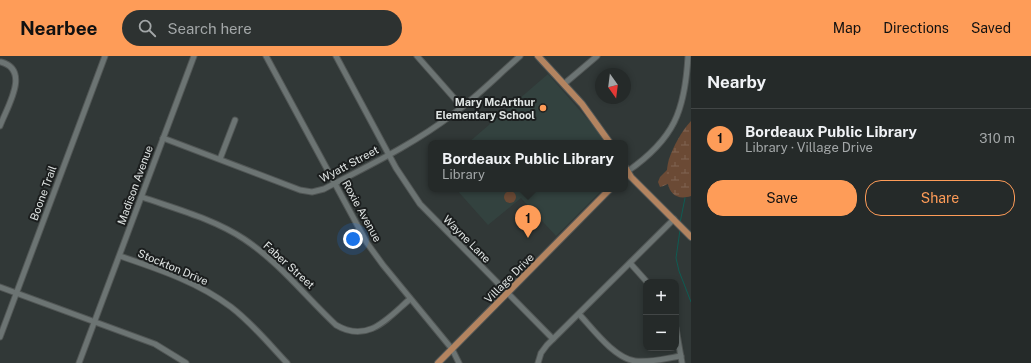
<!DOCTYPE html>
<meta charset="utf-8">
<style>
:root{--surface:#252a29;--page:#2d3231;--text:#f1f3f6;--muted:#a3a7a8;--line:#424646;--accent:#fe9c58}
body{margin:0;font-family:"Public Sans",sans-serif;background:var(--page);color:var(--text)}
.controls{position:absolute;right:12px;bottom:12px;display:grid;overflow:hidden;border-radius:8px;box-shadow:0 2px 6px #0003}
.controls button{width:36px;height:36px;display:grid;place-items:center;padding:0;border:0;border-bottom:1px solid var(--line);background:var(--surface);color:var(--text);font:20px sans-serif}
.compass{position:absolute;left:595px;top:12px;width:36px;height:36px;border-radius:50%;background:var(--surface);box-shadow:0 2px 6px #0003;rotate:166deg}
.you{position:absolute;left:353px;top:183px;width:14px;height:14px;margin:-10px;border:3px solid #fff;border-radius:50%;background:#1a73e8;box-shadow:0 0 0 6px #1a73e833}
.badge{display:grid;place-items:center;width:26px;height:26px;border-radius:50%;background:var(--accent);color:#111;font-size:13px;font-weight:700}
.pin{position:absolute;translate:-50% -33px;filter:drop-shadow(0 1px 2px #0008)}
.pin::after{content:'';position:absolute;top:21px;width:14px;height:12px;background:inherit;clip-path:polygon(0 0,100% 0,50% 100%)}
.popup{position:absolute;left:428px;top:84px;width:200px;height:52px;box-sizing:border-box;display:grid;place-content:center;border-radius:8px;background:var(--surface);filter:drop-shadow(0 1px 3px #0005);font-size:13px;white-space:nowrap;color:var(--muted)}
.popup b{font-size:15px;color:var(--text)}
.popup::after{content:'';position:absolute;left:50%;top:100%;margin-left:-8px;border:8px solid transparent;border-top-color:var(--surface)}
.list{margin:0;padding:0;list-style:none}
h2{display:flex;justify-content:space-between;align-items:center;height:52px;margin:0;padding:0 16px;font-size:17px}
h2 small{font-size:13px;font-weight:400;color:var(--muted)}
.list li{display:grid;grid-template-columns:26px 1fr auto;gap:12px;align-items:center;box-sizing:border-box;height:60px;padding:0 16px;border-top:1px solid var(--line)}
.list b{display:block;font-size:15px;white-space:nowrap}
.list p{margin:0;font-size:13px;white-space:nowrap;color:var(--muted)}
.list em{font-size:13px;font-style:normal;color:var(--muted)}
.actions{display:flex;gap:8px;padding:12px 16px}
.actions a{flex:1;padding:9px 0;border:1px solid var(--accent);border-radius:16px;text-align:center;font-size:14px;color:var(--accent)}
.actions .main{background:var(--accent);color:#111}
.icon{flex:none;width:22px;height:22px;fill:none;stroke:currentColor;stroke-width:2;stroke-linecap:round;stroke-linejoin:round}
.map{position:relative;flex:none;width:691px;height:307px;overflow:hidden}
header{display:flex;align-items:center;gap:24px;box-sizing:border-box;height:56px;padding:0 20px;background:var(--accent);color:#111}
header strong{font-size:19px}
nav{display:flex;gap:22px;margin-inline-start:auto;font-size:14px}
.search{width:280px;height:36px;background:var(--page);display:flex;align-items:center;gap:10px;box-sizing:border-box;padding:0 14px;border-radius:22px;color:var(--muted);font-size:15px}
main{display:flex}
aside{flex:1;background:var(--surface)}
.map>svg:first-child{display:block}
.built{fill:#33423f}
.forest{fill:url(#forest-crowns)}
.wetland{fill:url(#wetland-marsh)}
.green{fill:#6b4a35}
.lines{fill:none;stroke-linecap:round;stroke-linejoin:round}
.stream{stroke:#0f5c53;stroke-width:1}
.minor-casing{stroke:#515655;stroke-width:7}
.major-casing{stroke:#515655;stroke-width:8}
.minor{stroke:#6c7473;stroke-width:5}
.major{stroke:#b38460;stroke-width:6}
.poi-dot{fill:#fe9c58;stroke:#1b1e1e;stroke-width:1.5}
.labels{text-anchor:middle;stroke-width:4;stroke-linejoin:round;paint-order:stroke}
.poi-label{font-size:11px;font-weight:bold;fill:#e0e5e4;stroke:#1b1e1e;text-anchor:end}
.street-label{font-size:11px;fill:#e0e5e4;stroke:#1b1e1e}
</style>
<header>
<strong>Nearbee</strong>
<div class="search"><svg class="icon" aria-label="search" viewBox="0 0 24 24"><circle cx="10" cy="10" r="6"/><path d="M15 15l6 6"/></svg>Search here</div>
<nav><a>Map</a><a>Directions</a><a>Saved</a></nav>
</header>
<main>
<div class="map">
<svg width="691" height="307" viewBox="0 0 691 307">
<defs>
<pattern id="forest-crowns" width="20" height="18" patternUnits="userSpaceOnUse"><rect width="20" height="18" fill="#6b4a35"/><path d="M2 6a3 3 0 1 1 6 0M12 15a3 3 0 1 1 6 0" fill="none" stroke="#806452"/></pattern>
<pattern id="wetland-marsh" width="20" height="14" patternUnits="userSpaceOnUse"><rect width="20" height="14" fill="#6b4a35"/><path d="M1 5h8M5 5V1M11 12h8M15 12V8" fill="none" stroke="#806452"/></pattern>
</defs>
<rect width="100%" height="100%" fill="#313837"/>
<g class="built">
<polygon points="548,18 597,74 605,87 468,87"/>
<polygon points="456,133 603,133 556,180 521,142 488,169"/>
</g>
<path class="forest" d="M691,90C684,106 679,127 660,131L658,126L660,121Z"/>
<path class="wetland" d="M691,65V140C666,148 664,120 669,103C674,89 681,76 691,65Z"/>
<circle class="green" cx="510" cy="141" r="6"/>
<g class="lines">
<g class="stream">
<polyline points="680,167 685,142"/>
<polyline points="680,174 676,202 679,215 691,246"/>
</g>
<defs>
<g id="minor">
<polyline points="266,0 367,187 383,209 452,293 459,307"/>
<polyline points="336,0 396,112 420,148 553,283"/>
<polyline points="417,0 462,51"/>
<polyline points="564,28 597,0"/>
<path d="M0,70C7,51 31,14 1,6"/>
<path d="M163,82L300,134L312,136L324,133C368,110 414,88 453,58C477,41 498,19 520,0"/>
<polyline points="220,103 235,64"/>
<path d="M628,115C674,83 685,55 688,0"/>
<path d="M142,141C176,153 214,163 244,183C280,207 305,240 336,269C368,288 388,262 410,243"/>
<path d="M120,200C158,213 198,226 231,251C252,267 269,288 287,307"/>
<polyline points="630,207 647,226"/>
<polyline points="0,231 155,288 186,307"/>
<path d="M579,258C593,273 614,302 635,305C650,307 667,302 681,300"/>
<polyline points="676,272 682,307"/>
<polyline points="0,281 105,0"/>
<polyline points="79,307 194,0"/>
<polyline points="538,307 541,297 547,289 674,163"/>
</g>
<g id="major">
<polyline points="538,0 582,48 610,87"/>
<polyline points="625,111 631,121 691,181"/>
<polyline points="438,307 610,133"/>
</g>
</defs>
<use href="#minor" class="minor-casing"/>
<use href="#major" class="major-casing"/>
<use href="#minor" class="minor"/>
<use href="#major" class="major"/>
</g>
<circle class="poi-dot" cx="543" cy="52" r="4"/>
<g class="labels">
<g class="poi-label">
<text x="535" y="50">Mary McArthur<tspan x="535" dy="13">Elementary School</tspan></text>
</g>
<g class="street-label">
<text transform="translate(349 108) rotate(-28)" y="4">Wyatt Street</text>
<text transform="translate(135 129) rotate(-70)" y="4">Madison Avenue</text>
<text transform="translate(43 137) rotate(-70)" y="4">Boone Trail</text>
<text transform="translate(362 155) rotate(61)" y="4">Roxie Avenue</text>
<text transform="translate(467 183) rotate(45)" y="4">Wayne Lane</text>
<text transform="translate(289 209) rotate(42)" y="4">Faber Street</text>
<text transform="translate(173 211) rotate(23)" y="4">Stockton Drive</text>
<text transform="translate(509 222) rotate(-45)" y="4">Village Drive</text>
</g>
</g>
</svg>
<div class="controls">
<button>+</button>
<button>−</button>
</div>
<svg class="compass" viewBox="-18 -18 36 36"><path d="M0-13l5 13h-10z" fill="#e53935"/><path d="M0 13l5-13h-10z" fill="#a3a7a8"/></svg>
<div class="you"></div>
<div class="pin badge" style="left:528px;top:182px">1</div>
<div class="popup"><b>Bordeaux Public Library</b>Library</div>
</div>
<aside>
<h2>Nearby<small></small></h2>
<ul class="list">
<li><span class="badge">1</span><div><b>Bordeaux Public Library</b><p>Library · Village Drive</p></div><em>310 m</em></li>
</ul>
<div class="actions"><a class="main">Save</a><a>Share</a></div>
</aside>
</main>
